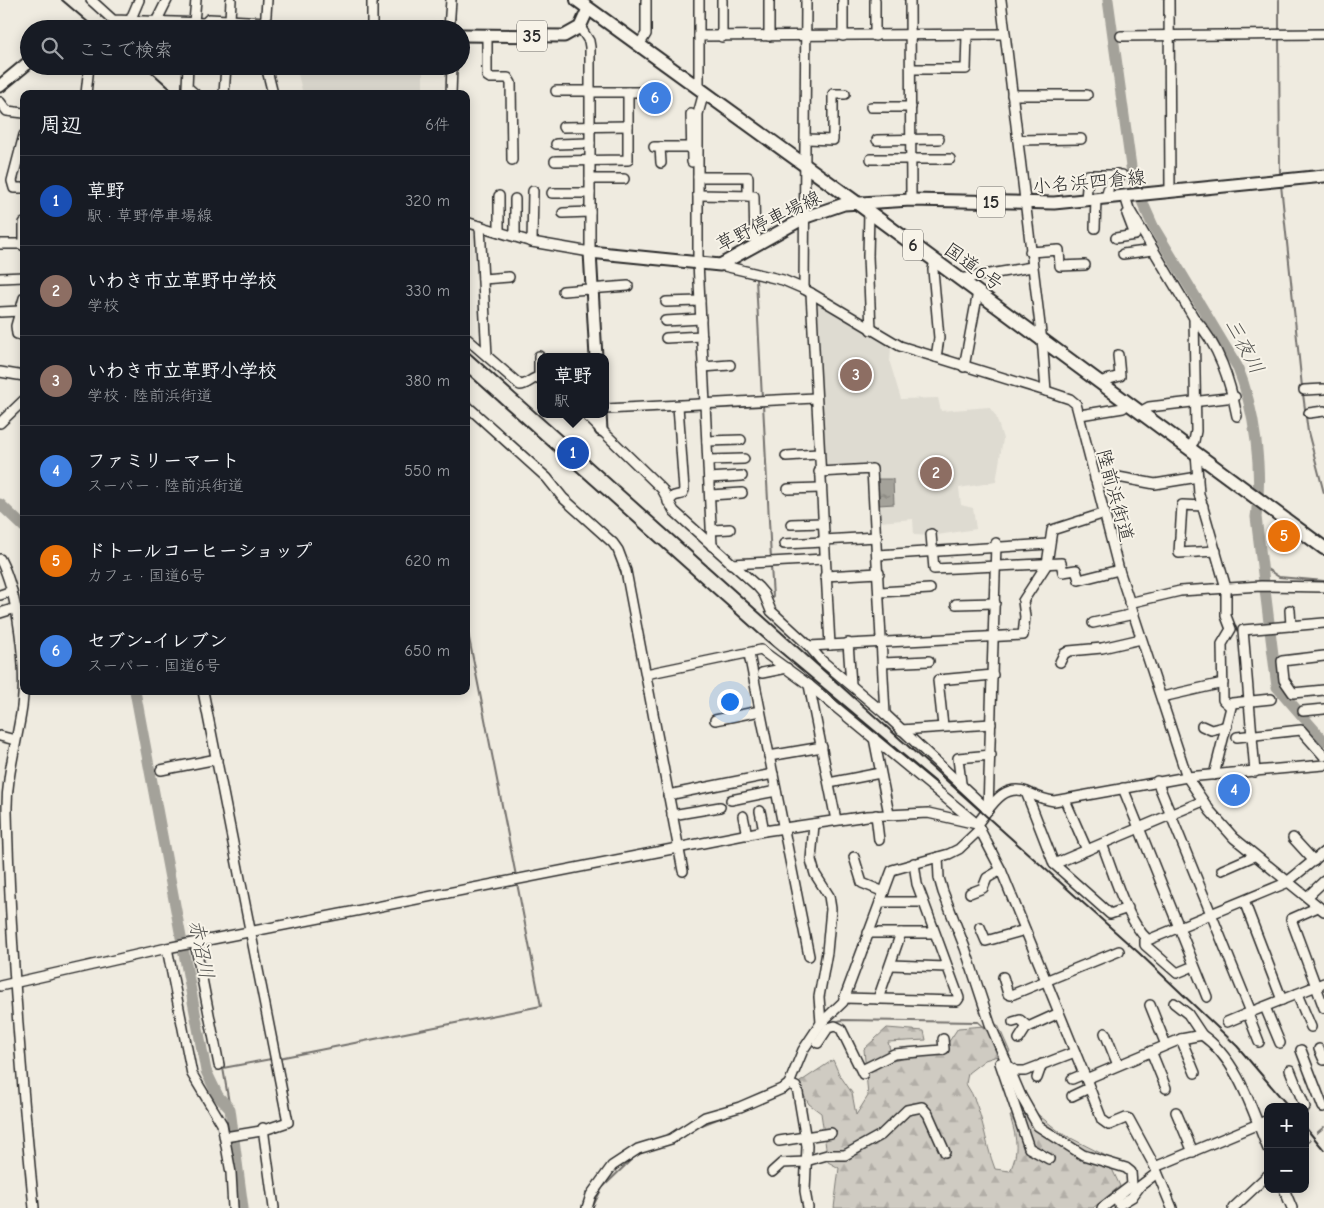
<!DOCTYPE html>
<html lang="ja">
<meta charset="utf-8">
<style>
:root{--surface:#171b24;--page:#20242c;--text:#f1f3f6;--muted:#9ea1a6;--line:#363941;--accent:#1f6fb2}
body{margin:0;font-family:"Comic Neue","Klee One",sans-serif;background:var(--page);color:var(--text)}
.controls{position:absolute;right:15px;bottom:15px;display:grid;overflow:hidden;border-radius:10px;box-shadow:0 2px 12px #0003}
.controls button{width:45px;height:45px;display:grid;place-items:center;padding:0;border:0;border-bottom:1px solid var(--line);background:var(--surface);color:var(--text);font:25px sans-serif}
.you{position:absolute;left:729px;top:701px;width:18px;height:18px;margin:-12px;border:4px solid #fff;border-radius:50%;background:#1a73e8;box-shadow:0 0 0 8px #1a73e833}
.badge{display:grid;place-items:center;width:32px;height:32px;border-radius:50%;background:var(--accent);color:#fff;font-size:16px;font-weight:700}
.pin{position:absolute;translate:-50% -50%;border:2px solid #fff;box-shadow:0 1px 5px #0006}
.popup{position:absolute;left:537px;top:353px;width:72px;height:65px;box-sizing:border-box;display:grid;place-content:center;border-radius:10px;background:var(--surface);filter:drop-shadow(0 1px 4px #0005);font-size:16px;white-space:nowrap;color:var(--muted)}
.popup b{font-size:19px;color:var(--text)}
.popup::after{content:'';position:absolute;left:50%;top:100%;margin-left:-10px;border:10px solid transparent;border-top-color:var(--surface)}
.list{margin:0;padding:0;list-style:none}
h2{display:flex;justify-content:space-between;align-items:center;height:65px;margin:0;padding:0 20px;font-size:21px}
h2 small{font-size:16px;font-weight:400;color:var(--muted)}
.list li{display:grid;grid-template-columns:32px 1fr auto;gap:15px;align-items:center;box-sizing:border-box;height:90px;padding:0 20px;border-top:1px solid var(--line)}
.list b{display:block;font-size:19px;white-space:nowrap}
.list p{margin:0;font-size:16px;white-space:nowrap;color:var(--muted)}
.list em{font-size:16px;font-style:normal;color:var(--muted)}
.icon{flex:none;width:28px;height:28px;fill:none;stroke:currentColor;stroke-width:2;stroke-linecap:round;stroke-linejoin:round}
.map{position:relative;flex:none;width:1324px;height:1208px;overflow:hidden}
.search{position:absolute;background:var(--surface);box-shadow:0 2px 12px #0003;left:20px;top:20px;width:450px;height:55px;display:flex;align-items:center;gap:12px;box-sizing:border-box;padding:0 18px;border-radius:28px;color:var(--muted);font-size:19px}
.panel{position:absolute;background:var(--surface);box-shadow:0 2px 12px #0003;left:20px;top:90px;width:450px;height:605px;border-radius:10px}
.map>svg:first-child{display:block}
.built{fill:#dedbd1}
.forest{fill:url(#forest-firs);stroke:#7d7b76}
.water{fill:url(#water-ripples);stroke:#74726e}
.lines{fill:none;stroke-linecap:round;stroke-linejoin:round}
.stream{stroke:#74726e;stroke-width:2}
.river{stroke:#a4a29a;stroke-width:11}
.minor-casing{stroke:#2b2b2b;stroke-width:12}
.major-casing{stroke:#2b2b2b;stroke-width:15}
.highway-casing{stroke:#2b2b2b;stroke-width:16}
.minor{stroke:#f7f3e8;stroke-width:9}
.major{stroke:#f7f3e8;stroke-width:11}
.highway{stroke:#f7f3e8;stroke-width:12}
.rail{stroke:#2b2b2b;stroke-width:2}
.labels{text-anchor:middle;stroke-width:4;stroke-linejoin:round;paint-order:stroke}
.shield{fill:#f7f3e8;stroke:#686764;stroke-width:1}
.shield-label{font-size:18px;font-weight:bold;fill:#2b2b2b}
.street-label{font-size:19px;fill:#2b2b2b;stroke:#f7f3e8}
.water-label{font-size:20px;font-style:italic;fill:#555552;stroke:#f7f3e8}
</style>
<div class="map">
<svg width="1324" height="1208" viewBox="0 0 1324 1208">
<defs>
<pattern id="forest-firs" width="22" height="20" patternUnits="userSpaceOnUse" patternTransform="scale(1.25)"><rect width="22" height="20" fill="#cfcbc2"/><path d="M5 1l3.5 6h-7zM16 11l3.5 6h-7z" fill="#b2aea7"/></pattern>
<pattern id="water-ripples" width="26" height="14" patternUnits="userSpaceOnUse" patternTransform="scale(1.25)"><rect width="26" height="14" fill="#a4a29a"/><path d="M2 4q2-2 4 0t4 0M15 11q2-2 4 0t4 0" fill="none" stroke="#86847e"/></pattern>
</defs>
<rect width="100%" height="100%" fill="#efebe0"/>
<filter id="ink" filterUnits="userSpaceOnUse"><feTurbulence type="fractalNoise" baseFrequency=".02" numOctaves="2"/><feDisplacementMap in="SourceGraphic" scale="10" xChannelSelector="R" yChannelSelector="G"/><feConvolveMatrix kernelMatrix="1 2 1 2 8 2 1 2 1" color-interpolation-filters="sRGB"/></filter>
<g filter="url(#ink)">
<g class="built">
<polygon points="296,66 423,66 423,94 303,94"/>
<polygon points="817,299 891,346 890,363 901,399 938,398 941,411 989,407 996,416 1003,439 996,482 959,488 961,505 973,508 976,529 931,536 914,535 913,519 880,522 875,463 822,466 815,303"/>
</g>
<path class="forest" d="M998,1025L1010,1052L985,1060L968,1073L966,1084C983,1108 984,1141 995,1169L1010,1171C1020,1150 1016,1137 1010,1116L1036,1113L1061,1133L1106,1156L1120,1186L1093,1208H834L839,1168L828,1162L821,1113L809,1104L797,1084L833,1060L839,1074L852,1093L856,1115L868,1096L864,1049L887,1028L924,1031L926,1040L888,1042L893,1061L944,1049L958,1028Z"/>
<polygon class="water" points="878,479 893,479 894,504 879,505"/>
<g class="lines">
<g class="stream">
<polyline points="1279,0 1279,33"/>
<polyline points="455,28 455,11"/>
<polyline points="1279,37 1280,175"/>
<polyline points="1281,185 1302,387"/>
<polyline points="756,279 762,399"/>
<polyline points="1303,394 1308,432 1324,493"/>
<polyline points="763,404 771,559"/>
<polyline points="1264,567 1279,577 1324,581"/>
<polyline points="770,599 773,597 771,566"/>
<polyline points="466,623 516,876"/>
<polyline points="832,1023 842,1020 978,1022 988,1031"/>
<polyline points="279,1058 541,1006 517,883"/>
<polyline points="230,1109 223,1068 271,1059"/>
<polyline points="697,1127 730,1114"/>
<polyline points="1317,1133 1324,1127"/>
<polyline points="1305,1144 1310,1140"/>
<polyline points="1102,1203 1110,1196"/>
<polyline points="592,1208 602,1188 636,1155"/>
</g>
<g class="river">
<path d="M1108,0L1133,181L1153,226L1237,366C1255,409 1263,471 1256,517L1277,687L1324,741"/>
<polyline points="0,504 24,527"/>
<polyline points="135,691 206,1071 218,1096 230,1109 243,1208"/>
</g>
<defs>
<g id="minor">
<polyline points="91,0 113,20 205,23"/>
<polyline points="372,0 372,29"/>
<polyline points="699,0 699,89"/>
<polyline points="722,0 722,37"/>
<polyline points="769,0 769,36"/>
<polyline points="843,0 843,36"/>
<polyline points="910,0 911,200"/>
<polyline points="1001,0 1043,350 1046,391"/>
<polyline points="1169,0 1170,191"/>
<polyline points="230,20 231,0"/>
<polyline points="130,21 139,0"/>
<polyline points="194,22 196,0"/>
<polyline points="205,28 205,23 209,19 266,22"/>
<polyline points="156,29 156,22 167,0"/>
<polyline points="265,29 267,0"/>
<polyline points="449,29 451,0"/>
<polyline points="487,35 487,76 490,78 508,78 511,83 512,160"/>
<polyline points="699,36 1005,34"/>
<polyline points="875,36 875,0"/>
<polyline points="1121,36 1324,34"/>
<polyline points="639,45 646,34 646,0"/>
<polyline points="188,66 187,87 195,94"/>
<polyline points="266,66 273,94"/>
<polyline points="911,69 966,69 967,35"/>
<polyline points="556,91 590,91"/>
<polyline points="590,92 642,92"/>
<polyline points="704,92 698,114 698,262 712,546"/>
<polyline points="86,94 89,66"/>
<polyline points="224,94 226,66"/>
<polyline points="451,94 452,66"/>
<polyline points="1012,95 1087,95"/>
<polyline points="0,102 7,111 24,113"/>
<polyline points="871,107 911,107"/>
<polyline points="691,114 692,162"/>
<polyline points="563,127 628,126"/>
<polyline points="24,135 12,181 14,188 24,188"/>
<polyline points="807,139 833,140 833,94 845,94"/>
<polyline points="877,140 939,139"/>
<polyline points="1018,140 1081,139"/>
<polyline points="556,144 590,143"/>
<polyline points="654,147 692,147"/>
<polyline points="660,147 661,163"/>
<polyline points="871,159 950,159"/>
<polyline points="555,161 628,160 628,92"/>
<polyline points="698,177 748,177 748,196"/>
<polyline points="590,179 624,179"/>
<polyline points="552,193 590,193"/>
<polyline points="698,195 754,196 755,245"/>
<polyline points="1125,196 1129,209 1194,318 1196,431 1194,441 1189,448"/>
<polyline points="1106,198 1110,182 1117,174"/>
<polyline points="515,199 515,236"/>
<polyline points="1086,200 1088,175 1122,175"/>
<polyline points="869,211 868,256 871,330"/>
<polyline points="563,213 590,212"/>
<polyline points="466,222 532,242 590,252 590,47 589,41 580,27"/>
<polyline points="24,223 24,246"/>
<polyline points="480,226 487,356"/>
<polyline points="1095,228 1096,199"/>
<polyline points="499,231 499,196"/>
<polyline points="1116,238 1135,235 1127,214"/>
<polyline points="532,242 533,191"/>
<polyline points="0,244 23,244"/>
<polyline points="1030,252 1059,250 1060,266 1085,265"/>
<polyline points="1123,254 1153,250"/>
<polyline points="935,260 933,270 939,338 936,357"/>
<polyline points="720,265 783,280 804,289 900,346 1046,391 1070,399 1076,404 1119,570 1187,777 1210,811 1234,838 1324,911"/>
<polyline points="0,278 24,277"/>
<polyline points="483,279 509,277"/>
<polyline points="959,279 1032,267"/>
<polyline points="804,289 806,0"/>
<polyline points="563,291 628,286"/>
<polyline points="811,293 830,645"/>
<polyline points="24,298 16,326 17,334 24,336"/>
<polyline points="666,302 700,301"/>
<polyline points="0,312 20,311"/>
<path d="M1194,318C1219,345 1230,381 1237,416"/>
<polyline points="665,321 701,319"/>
<path d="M466,338L520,385C528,385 532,377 540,377"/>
<polyline points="666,338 702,336"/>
<polyline points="539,356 539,376"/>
<polyline points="703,367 730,365"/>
<polyline points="964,367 978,292"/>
<polyline points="0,372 24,376"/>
<polyline points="1099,382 1120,376 1118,355"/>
<polyline points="1304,390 1324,389"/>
<polyline points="466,405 547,478 563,498 613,543 618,550 626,571 683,871"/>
<polyline points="606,409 815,398"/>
<polyline points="1140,412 1149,407 1235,397"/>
<polyline points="1309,413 1324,411"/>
<polyline points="585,414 662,489 674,511 758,587 764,594 771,611 809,646 821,660 885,714 988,810"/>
<polyline points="1080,415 1123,408 1128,403"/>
<polyline points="0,423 24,400"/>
<polyline points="707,441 741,440"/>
<polyline points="1196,453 1199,494 1226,588 1226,616 1231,629 1222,644 1223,700 1231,707 1214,775"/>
<polyline points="786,456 818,454"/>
<polyline points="708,460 744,459"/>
<polyline points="819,472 872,469 885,714"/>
<polyline points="709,478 742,476"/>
<polyline points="1095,479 1118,477 1155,484 1198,477"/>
<polyline points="788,489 820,488"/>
<polyline points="710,495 742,493"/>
<polyline points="668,502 674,496 682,494 684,490 678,406"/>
<polyline points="1203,506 1182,505 1179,553 1216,551"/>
<polyline points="791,524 822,523"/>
<polyline points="712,530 730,529"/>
<polyline points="931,534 934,569 1061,563 1063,572 1076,570 1079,580 1119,570"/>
<polyline points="823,540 877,537"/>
<polyline points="784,544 823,542"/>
<polyline points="878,555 1049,544"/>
<path d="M0,559C18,593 27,668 22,707C17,743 6,776 7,812C10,944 21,1076 34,1208"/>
<polyline points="731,564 824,559"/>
<polyline points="825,576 879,573"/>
<polyline points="880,592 930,589"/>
<polyline points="0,595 12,591"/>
<polyline points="1129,603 1180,591 1261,586 1324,587"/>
<polyline points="956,604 995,603"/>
<polyline points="1290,610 1291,626"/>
<polyline points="0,613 16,608"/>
<polyline points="1093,623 1134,614"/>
<polyline points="848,643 851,684"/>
<polyline points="809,646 1023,635 1025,617 1023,601 1047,564 1052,530 1105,513"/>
<polyline points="749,654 809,956"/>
<polyline points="1324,656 1282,661 1284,680 1293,693 1324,690"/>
<polyline points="1060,662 1064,654 1069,651 1102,648 1141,639"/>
<polyline points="883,663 929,661"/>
<polyline points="762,673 787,668"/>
<polyline points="646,674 761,650 809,685 836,820"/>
<path d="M809,685L977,824L1001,870L1086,1079L1181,1039L1202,1035C1238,1060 1252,1110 1268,1149"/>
<polyline points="203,691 288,1122 261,1131 225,1137"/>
<polyline points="1162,697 1223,683"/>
<polyline points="1232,703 1271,699"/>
<polyline points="1303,711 1324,709"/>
<polyline points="715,720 760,711"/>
<polyline points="943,726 938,680 993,675"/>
<polyline points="1202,726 1211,730 1227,726"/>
<polyline points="901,730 991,724"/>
<polyline points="0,736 15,740"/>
<polyline points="1237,737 1301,730 1324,756"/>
<polyline points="874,738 889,814"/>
<polyline points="769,756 822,747"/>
<polyline points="161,770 217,759"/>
<polyline points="1255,772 1243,630 1324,623"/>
<polyline points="1157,781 1251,1012 1324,983"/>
<polyline points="829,783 880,773"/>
<polyline points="961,783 958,758 991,755"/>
<polyline points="1123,788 1207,997"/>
<polyline points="1026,792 1054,864 1110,914 1128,908"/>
<polyline points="668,795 773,774"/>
<polyline points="731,800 776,791"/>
<polyline points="1065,800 1087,850"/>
<polyline points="988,810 996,543"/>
<polyline points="760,811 764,831"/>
<polyline points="672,815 720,807"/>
<polyline points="876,815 879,840"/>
<polyline points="743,816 747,835"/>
<polyline points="1293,838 1314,861"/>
<path d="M1102,844C1113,871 1126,920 1148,940L1286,883L1324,852"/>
<polyline points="854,857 862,883 884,892"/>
<polyline points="938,857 939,878 943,892 965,948 990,1024 1021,1096 1038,1126 1083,1155 1126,1168 1131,1172 1132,1185 1102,1208"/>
<polyline points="1054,864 1203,801"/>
<polyline points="1222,870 1254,856"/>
<polyline points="970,893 983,888 987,878 1001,870"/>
<polyline points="1307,897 1324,881"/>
<polyline points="1244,901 1282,1000"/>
<polyline points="880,902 923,902"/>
<polyline points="1318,907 1291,919 1324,1008"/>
<polyline points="980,927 986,941 1025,930"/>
<polyline points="868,933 934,933"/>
<polyline points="1145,938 1145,945 1177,973 1189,968"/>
<polyline points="195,943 219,1065"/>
<polyline points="167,948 192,1074 222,1124 231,1173 233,1208"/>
<polyline points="891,965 946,967"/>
<polyline points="1003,977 1008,994 1011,995 1119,951"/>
<path d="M0,986L167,948L764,831L867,816L928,813L977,824C991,807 1002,783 1027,792C1036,796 1044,800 1054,801L1187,777L1324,765"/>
<polyline points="1297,994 1311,1027"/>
<polyline points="844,998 957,1001 959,998 917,884 914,863"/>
<polyline points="878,999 901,933"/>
<polyline points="1174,1003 1188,1014 1202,1035"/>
<polyline points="1150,1005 1166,1045"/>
<polyline points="1265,1007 1280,1043"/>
<polyline points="1248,1014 1259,1042"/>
<polyline points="1013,1022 1020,1020 1028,1027"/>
<polyline points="1227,1022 1251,1012"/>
<polyline points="821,1023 843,1002 892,870 949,854 959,849 980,829"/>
<polyline points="1105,1033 1118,1065"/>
<polyline points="1019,1039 1026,1028 1059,1013"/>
<polyline points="1181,1039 1195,1073"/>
<polyline points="818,1043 828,1028 835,1026 841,1029 863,1074"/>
<polyline points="1319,1049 1324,1060"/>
<polyline points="1301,1050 1323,1107"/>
<polyline points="1151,1051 1166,1088"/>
<polyline points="1006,1061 1000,1063 1029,1148 1049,1159"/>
<polyline points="1008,1066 1016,1071 1025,1071 1075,1052"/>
<polyline points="862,1070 894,1054 942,1050 944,1049 943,1039"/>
<polyline points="1290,1070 1305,1107"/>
<polyline points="1037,1078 1042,1064"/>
<polyline points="1072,1079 1084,1074"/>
<polyline points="1086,1079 1102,1120 1109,1125 1126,1118 1129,1119 1155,1167 1172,1208"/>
<polyline points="789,1084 796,1087 798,1093 807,1146 805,1191 808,1208"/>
<polyline points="1072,1096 1089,1088"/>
<polyline points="1176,1112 1193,1152"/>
<polyline points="263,1128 274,1208"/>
<polyline points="779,1141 831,1133"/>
<polyline points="806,1161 827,1155 845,1155 881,1135 907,1110 922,1107 928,1114 945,1152"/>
<polyline points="1155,1167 1268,1120"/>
<polyline points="772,1172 782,1163 806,1162"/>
<polyline points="1284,1189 1292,1208"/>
<polyline points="1119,1205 1132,1197 1140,1186 1157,1173"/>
<polyline points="587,1208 591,1195 612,1166 638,1149 671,1139 705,1117 740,1107 784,1088 789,1084 803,1050 821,1023 819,997 827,952 831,909 829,896 815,874 811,860 814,824"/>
<polyline points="1233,1208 1268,1175"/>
</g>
<g id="major">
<polyline points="461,35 564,36 580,27 588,9"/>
<polyline points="0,86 29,62"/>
<polyline points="596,357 590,252 720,265 806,217 844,204 911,200 1054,203 1324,176"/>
<polyline points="600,414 601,430"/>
</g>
<polyline id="highway" points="577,0 857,203 1324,548"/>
</defs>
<use href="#minor" class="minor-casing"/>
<use href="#major" class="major-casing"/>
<use href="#highway" class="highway-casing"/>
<use href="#minor" class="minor"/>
<use href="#major" class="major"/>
<use href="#highway" class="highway"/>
<g class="rail">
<polyline points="62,0 96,29"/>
<polyline points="145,66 176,94"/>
<polyline points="466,350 1139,953 1237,1046 1289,1107"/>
<polyline points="466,372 766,640 938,784"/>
<polyline points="1305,1127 1324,1150"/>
</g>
</g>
</g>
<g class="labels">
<g class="shield">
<rect x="517" y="20.5" width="30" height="31" rx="4"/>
<rect x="977" y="186.5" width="28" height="31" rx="4"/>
<rect x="903" y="229.5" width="20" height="31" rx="4"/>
</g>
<g class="shield-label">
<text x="532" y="42">35</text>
<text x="991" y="208">15</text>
<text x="913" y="251">6</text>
</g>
<g class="street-label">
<text transform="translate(1089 181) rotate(-5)" y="7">小名浜四倉線</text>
<text transform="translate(768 220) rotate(-26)" y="7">草野停車場線</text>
<text transform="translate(974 266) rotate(36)" y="7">国道6号</text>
<text transform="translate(1116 495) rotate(75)" y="7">陸前浜街道</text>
</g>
<g class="water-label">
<text transform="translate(1245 346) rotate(62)" y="7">三夜川</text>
<text transform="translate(202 949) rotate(79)" y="7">赤沼川</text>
</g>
</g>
</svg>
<div class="controls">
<button>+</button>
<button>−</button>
</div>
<div class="you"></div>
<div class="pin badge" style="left:573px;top:453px;background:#1a4fb4">1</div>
<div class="popup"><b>草野</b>駅</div>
<div class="pin badge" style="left:936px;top:473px;background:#8d6e63">2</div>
<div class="pin badge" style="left:856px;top:375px;background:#8d6e63">3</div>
<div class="pin badge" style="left:1234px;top:790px;background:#3f7fe0">4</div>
<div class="pin badge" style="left:1284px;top:536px;background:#e8710a">5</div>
<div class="pin badge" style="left:655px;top:98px;background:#3f7fe0">6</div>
<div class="search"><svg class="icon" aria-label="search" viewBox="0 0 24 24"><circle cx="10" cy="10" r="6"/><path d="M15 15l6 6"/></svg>ここで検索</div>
<section class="panel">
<h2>周辺<small>6件</small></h2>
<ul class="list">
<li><span class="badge" style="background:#1a4fb4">1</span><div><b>草野</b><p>駅 · 草野停車場線</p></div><em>320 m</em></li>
<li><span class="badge" style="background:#8d6e63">2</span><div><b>いわき市立草野中学校</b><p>学校</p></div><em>330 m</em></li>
<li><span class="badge" style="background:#8d6e63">3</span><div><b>いわき市立草野小学校</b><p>学校 · 陸前浜街道</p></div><em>380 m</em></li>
<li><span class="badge" style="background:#3f7fe0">4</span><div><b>ファミリーマート</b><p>スーパー · 陸前浜街道</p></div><em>550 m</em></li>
<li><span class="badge" style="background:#e8710a">5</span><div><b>ドトールコーヒーショップ</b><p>カフェ · 国道6号</p></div><em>620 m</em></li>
<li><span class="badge" style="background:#3f7fe0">6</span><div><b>セブン-イレブン</b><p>スーパー · 国道6号</p></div><em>650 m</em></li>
</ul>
</section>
</div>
